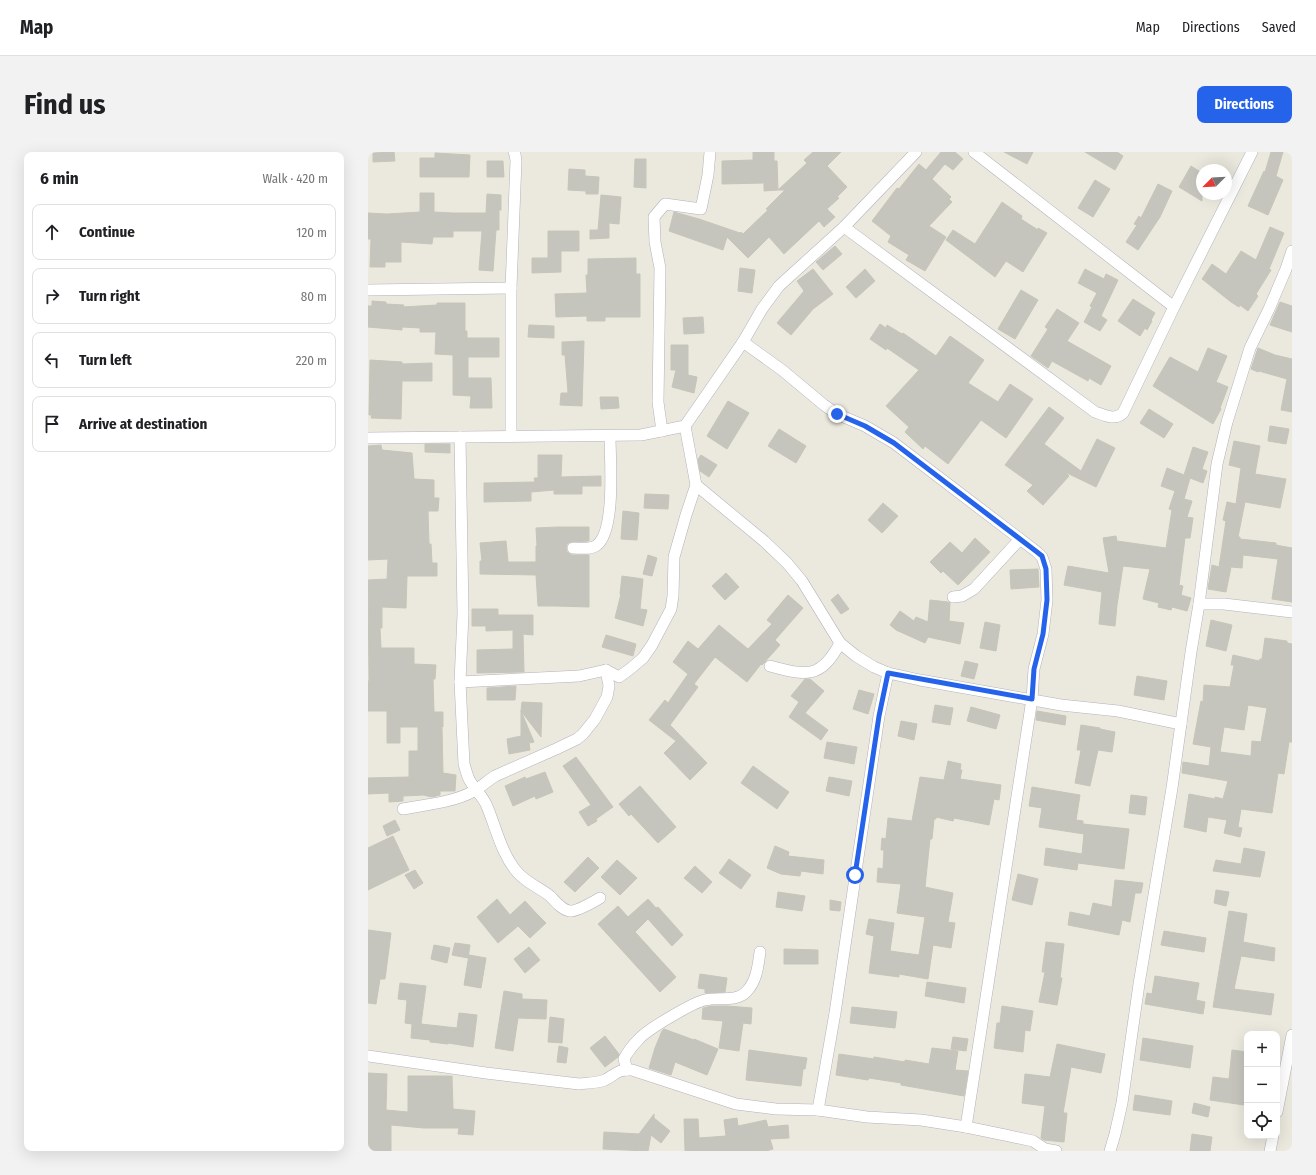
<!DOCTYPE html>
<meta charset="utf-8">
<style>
:root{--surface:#fff;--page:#f2f2f2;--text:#202124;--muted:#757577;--line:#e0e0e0;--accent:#2563eb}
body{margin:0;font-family:"Fira Sans Condensed",sans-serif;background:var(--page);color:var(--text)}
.controls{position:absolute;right:12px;bottom:12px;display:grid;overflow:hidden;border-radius:8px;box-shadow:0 4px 16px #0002}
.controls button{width:36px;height:36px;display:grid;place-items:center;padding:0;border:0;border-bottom:1px solid var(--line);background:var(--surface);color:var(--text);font:20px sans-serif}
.compass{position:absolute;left:828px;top:12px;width:36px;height:36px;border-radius:50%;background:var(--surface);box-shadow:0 4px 16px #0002;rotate:246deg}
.stop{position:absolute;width:12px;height:12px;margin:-9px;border:3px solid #2563eb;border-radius:50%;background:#fff}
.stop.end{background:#2563eb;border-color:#fff;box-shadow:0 1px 4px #0008}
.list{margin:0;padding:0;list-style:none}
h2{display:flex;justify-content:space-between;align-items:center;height:52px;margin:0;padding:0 16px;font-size:17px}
h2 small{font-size:13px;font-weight:400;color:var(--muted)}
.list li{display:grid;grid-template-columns:26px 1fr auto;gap:12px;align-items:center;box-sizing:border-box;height:56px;margin:0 8px 8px;padding:0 8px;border:1px solid var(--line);border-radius:8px}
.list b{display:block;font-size:15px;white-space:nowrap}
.list em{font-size:13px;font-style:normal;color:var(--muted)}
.icon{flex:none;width:22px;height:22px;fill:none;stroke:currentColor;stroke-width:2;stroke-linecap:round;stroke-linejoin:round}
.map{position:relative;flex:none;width:924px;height:999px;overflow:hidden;border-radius:8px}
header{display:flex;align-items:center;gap:24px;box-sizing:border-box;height:56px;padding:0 20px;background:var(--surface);border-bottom:1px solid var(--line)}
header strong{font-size:19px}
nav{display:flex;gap:22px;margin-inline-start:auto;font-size:14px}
.intro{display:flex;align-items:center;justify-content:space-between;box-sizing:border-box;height:96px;padding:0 24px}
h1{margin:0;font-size:28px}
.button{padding:10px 18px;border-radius:8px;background:var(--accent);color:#fff;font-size:14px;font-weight:700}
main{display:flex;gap:24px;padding:0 24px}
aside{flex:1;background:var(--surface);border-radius:8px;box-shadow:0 4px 16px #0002}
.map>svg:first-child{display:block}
.building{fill:#c6c5bd;stroke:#c6c5b8;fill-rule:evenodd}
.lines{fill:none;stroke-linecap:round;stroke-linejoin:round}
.minor-casing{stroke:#b3b1bc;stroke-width:12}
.minor{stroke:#fff;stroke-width:11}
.route{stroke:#2563eb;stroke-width:5}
</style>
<header>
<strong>Map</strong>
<nav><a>Map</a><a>Directions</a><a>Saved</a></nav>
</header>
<div class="intro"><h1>Find us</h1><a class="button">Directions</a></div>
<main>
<aside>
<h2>6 min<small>Walk · 420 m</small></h2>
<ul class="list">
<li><svg class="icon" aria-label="ahead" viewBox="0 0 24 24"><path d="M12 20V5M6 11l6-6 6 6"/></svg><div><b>Continue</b></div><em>120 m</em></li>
<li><svg class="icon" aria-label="right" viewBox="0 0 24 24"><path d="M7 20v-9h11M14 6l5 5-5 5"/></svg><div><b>Turn right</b></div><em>80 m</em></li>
<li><svg class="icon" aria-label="left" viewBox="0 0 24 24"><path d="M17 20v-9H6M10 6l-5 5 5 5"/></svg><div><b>Turn left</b></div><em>220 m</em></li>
<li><svg class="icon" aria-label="arrive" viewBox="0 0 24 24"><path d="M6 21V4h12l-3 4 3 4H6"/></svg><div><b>Arrive at destination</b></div></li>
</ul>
</aside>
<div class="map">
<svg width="924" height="999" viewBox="0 0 924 999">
<rect width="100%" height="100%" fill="#ebe9de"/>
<g class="building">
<polygon points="26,0 27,9 5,10 5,1"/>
<polygon points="385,0 406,0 406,9 409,9 410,38 396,39 396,31 354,32 354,9 385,8"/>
<polygon points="445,0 473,0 459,14 479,35 469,45 471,46 459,57 467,65 456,75 451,69 416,102 401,85 380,106 359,85 355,98 301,79 306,60 331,67 372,81 373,80 375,82 400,58 398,57 417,38 410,38 439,11 436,8"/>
<polygon points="573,0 587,0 595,7 585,18 577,12 564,27 583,45 581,47 584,50 561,74 578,85 557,119 538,108 541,103 520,90 523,84 504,69 529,36 531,37 551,12 558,18"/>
<polygon points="636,0 665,0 659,12"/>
<polygon points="717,0 749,0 755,4 747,18"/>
<polygon points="903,0 915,0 908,24 915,28 900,63 880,54 896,19 897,20"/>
<polygon points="67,1 102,3 101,25 52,25 52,6 67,6"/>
<polygon points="267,7 278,7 278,36 266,35"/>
<polygon points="119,9 135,9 136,25 119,25"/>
<polygon points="823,14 834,21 834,49 811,35"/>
<polygon points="201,17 217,18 217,24 231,25 230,42 218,42 218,39 200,38"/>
<polygon points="727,28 742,37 725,65 710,56"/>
<polygon points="790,32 804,39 792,65 770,98 758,90 769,73 766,72 771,64 773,66"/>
<polygon points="52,41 66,41 66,60 85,61 118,61 119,42 133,43 133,58 131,58 131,78 128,78 125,119 111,118 114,79 85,79 85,85 65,85 64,92 33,90 33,110 17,110 17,115 2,115 3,87 0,87 0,61 19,62 52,60"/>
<polygon points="233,43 253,45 251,72 241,71 241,86 222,87 222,78 230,78"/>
<polygon points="634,50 654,64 653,67 670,78 670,76 679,81 655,120 638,109 627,125 578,88 585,78 607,92"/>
<polygon points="902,75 916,81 901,117 903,118 888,142 890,144 880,159 872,153 871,155 863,150 834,127 844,112 858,122 873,99 888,108"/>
<polygon points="180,79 211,79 211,99 193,99 193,120 164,121 164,106 180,106"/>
<polygon points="467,94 474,102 455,118 448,110"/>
<polygon points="268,106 268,122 272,122 272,165 237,165 237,169 219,169 219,164 188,165 187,142 219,141 218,123 220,123 220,107"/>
<polygon points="372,116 387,118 384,141 370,139"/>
<polygon points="445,117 465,142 445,157 423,183 409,171 436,139 429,129"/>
<polygon points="497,117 507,129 488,146 478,135"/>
<polygon points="717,117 736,127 738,122 750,128 733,164 739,168 732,179 716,170 724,155 722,154 729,141 710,131"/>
<polygon points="653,138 670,148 647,187 630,177"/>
<polygon points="765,147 787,161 783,168 784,169 779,178 777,176 772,184 750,169"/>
<polygon points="4,149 18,150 18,152 36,153 35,155 69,153 69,151 97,151 97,179 99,179 99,186 131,186 131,205 100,205 100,226 123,226 124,256 102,256 103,244 85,243 85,203 67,202 68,180 52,180 52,176 34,175 34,178 0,175 0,154 4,154"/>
<polygon points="912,150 924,154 924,180 902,173"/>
<polygon points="689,157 711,171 699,189 743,214 733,233 721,226 720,229 684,209 680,216 663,204 680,177 677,175"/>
<polygon points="335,165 336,181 316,182 315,166"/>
<polygon points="512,172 518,176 519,173 534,182 535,181 568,204 582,184 616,208 600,231 630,250 642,232 665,247 638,286 613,268 580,312 557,294 555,297 537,280 541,275 518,254 551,218 519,196 518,198 502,187"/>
<polygon points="161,173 186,174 186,186 160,185"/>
<polygon points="216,189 214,254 192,253 193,241 200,241 197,203 194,203 194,190"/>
<polygon points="303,193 320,193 320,223 329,225 326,241 304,235 308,218 303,218"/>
<polygon points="840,196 859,204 848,230 860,235 852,256 853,257 845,272 785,234 802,205 830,220"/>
<polygon points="890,196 907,203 924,207 924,260 913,258 919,227 891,219 890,220 883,217"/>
<polygon points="2,208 34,210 34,212 64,211 64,229 34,229 33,267 3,266 4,263 1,263"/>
<polygon points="232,245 250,245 251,256 233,257"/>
<polygon points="360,249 381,261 359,297 339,284"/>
<polygon points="681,255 696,266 676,292 713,319 729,287 747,296 728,335 697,320 701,324 675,353 659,339 665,333 637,313"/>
<polygon points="781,257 805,272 796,286 772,271"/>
<polygon points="902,274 921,277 918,292 900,289"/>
<polygon points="411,277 438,294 428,311 400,294"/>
<polygon points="866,289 892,294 887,322 918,327 912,356 877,350 870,385 872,385 872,387 908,391 908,393 924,396 924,450 904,447 910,407 875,403 874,416 863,415 858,440 840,437 844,413 851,415 858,369 855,368 859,350 868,352 873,316 861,313"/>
<polygon points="57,292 82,292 82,301 57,300"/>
<polygon points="13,293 14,298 44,301 46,327 66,328 66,346 71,346 70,359 60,359 61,392 63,392 64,411 69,411 69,424 39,424 38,456 14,455 14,476 12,476 13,496 46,496 46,512 68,513 67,527 65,527 66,560 75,560 75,575 74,574 75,621 88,623 87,639 72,639 72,643 64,645 55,643 35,644 35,649 21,650 21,641 0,642 0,626 41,625 41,599 50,599 50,575 32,575 32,591 19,591 19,559 0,559 0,529 1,529 0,428 19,427 20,407 0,408 0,294"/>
<polygon points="825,295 840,300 834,317 839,319 835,331 822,326 816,347 824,349 819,365 825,366 822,386 817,386 811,433 815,434 813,443 823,446 819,459 804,455 803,458 790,455 791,451 775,447 782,417 755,414 749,453 747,474 731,472 734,440 696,433 700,414 741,421 735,386 748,384 749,389 798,396 804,358 801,357 807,339 793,334 799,316 816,323"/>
<polygon points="170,303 194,303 193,325 233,324 233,334 214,334 214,342 186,342 186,338 163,340 163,349 116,350 116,331 167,330 166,326 170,326"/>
<polygon points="333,303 349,313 341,325 332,319 330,307"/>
<polygon points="277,342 301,343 300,357 276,356"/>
<polygon points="515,351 530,364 514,381 500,368"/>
<polygon points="255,359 271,361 269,388 253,387"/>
<polygon points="190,375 221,375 221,389 202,390 199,392 198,396 199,400 204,403 221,403 221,455 188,454 170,454 168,423 112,422 112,409 114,409 112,391 138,389 140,410 168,410 168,394 169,394 168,376"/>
<polygon points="607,386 622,400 590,433 575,419 573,421 562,410 582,390 594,401"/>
<polygon points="280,403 289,406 284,424 275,422"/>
<polygon points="670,417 671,435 643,437 642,418"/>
<polygon points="358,421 371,435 357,448 344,434"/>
<polygon points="254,424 275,427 272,457 279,458 275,474 247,466 253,442 252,442"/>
<polygon points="470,442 481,457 473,462 463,448"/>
<polygon points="420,443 435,456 407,488 412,493 394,513 393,512 379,530 347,505 326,532 330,535 302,573 339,611 322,628 296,601 308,589 281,568 297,548 300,551 320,522 305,510 320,489 330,497 351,473 380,497 404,472 399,468"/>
<polygon points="562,448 580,450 582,451 581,469 596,471 592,492 560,485 557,491 528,478 522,473 532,459 546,469 548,465 560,470"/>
<polygon points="104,457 130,457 130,463 165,463 165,483 155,482 156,520 109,521 109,498 145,497 145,478 118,479 118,474 104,474"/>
<polygon points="843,468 864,473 858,499 838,494"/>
<polygon points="617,470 632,473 628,499 612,496"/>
<polygon points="238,483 268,492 265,504 234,495"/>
<path d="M897,486L919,489V491L924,492V590H921L916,622L910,621L904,661L873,657L870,675L874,676L872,685L856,681L859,668L840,665L838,680L816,675L821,642L847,647V645L855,647L860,629L814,621L815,610L841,614L843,595L825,592L833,549L835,550L836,533L862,535L866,513H863L865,503L891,509L892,507H894ZM880,553L899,556L893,590L884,589L883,604L852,600L856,575L876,578Z"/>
<polygon points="597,509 610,512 606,527 593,524"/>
<polygon points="769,524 799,529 796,548 766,543"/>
<polygon points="437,527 442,527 456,539 437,561 460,578 453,588 421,565 431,550 423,544"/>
<polygon points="148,534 147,548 119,548 119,536"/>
<polygon points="491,538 506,542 500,562 485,557"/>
<polygon points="154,550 174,551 173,585 153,559"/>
<polygon points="567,553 585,556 582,573 564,570"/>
<polygon points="603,555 632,563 628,577 599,569"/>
<polygon points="153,559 166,590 161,591 162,598 141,602 139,587 153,584"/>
<polygon points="669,559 698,564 697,573 668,568"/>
<polygon points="533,569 549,572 546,588 530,584"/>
<polygon points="713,573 732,576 732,577 747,580 744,600 730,598 722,634 707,631 713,598 709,598"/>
<polygon points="459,590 489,595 486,612 456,606"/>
<polygon points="208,605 245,655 228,667 229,669 220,674 211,660 223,653 195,614"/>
<polygon points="580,609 593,612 592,618 594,618 592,627 633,633 631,648 626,647 621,673 586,666 585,669 568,665 568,667 566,667 564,687 562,687 557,735 585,741 580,770 587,771 583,796 565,793 560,827 531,822 531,825 501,821 506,784 498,782 501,767 526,771 522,799 551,803 557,765 529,761 533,732 509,730 510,716 515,717 516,698 513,698 514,686 518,687 520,666 544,669 552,625 576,628"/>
<polygon points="385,614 421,640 409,657 373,631"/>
<polygon points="177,620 185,640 168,647 167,644 145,654 137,634 157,625 158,627"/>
<polygon points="461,625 484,629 481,644 458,639"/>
<polygon points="272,634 308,675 290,691 263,662 261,664 251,652"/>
<polygon points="664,635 712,643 708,668 715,669 715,672 761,677 756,717 710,711 709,718 676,713 678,696 714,702 716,682 671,675 674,656 661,654"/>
<polygon points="763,643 779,645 777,663 761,661"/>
<polygon points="27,668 32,678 19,684 15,674"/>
<polygon points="25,684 41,718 0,738 0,696"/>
<polygon points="407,694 421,700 420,704 456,708 455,722 433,719 432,724 413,722 399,716"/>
<polygon points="876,696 897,700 892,725 845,719 848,708 873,712"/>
<polygon points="220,705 231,716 207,740 196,730"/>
<polygon points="361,707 383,723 373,737 351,721"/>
<polygon points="249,708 269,726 252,743 233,725"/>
<polygon points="327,714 344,730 334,741 316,726"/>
<polygon points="47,718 55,731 46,737 37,723"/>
<polygon points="650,722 670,727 664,753 644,748"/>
<polygon points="747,728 775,731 773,741 767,741 762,770 754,768 751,783 700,773 702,760 722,764 725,751 744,755"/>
<polygon points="848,738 861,740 858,754 846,751"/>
<polygon points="410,740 437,744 434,759 408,755"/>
<polygon points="129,747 142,763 157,749 168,761 178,771 162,786 150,774 130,791 109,765"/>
<polygon points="280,747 288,756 290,755 315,783 304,794 280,767 267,780 308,825 292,840 230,772 250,754 260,765"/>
<polygon points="462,748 473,750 472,759 462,758"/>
<polygon points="861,759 879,762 875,790 907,796 906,809 873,804 866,837 906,842 903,863 845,855"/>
<polygon points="0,778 23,781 17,827 12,827 8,852 0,851"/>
<polygon points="796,779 838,786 836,800 793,793"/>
<polygon points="678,790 696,792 692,826 694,826 689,853 671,850 677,820 674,820"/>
<polygon points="87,791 102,793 100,806 84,803"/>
<polygon points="66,793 82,796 79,811 63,807"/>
<polygon points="161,795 172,808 157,821 146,807"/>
<polygon points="416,797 450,798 450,812 416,812"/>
<polygon points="101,803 118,806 113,836 96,833"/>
<polygon points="332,822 359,826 357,840 337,841 337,837 330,836"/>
<polygon points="787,824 831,831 828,848 837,850 835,862 777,852 779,841 784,842"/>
<polygon points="559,830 598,836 596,851 557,844"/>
<polygon points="32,831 58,834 53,872 89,876 91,861 109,863 105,895 80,891 80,892 62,890 62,888 43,886 44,872 37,871 39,848 30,847"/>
<polygon points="136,839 154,842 154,847 179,848 178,867 150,866 145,899 127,896"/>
<polygon points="343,854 359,854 384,856 383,872 375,871 371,899 351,896 355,869 334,867 335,856"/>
<polygon points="634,854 665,859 662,879 657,878 655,900 626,896 629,871 632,871"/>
<polygon points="484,855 529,860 527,876 482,871"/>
<polygon points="182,865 196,867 194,891 180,890"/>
<polygon points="296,877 326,888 326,887 350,897 339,923 307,910 303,923 281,916 287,896 294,879"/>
<polygon points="237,884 251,902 250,905 237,915 222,896"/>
<polygon points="585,885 600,887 598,899 583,897"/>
<polygon points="775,886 825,894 822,916 772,908"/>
<polygon points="689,892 737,902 733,921 703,915 695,961 699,961 696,990 676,988 673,986 677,954 654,951 657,922 682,925"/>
<polygon points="191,894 200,896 198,911 189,910"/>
<polygon points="564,896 590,899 587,918 600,919 596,944 533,933 533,931 501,926 500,928 468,923 471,902 506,907 506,905 537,910 537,908 561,912"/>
<polygon points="381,898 439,906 437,917 435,917 433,934 378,928"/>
<polygon points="864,898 879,900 879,932 876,953 842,948 845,925 861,927"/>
<polygon points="0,921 19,922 18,958 40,960 40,924 84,924 85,957 107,959 105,983 90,982 91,976 56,976 23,973 23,999 0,999"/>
<polygon points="767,943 804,949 802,963 765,958"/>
<polygon points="826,951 842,955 840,965 824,961"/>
<polygon points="286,962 286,966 302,979 293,991 283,983 280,999 235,997 236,980 271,982"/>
<polygon points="369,966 370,974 398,968 400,975 420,973 421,986 402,987 405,997 398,999 317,999 316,967 330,967 331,986 358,984 356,968"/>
<polygon points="824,982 844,985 842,999 822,999"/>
</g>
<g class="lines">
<defs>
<g id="minor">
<polyline points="606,0 806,155"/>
<path d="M476,75L727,260C736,263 747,269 755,261L806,155L884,0"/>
<polyline points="0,138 143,136"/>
<polyline points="375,190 414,218 456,253 469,262 497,274 526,291 669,400 674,405 678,417 679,448 675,482 666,517 664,547 598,975"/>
<polyline points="294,279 290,250 292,116 287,90 286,65 297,52 333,57 340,23 342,0"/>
<polyline points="143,284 143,136 148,9 147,2 146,0"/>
<path d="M92,285L95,462L92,530L96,612C98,618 99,624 102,629C107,637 114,644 118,652C128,675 133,702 150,721C159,731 172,736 182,744C188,750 193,757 201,759C209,760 225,750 232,746"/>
<polyline points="0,286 273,283 317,274 375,190 394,157 411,134 476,75 548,0"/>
<polyline points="328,333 396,389 419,411 434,429 472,491 488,504 506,515 520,521 552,528 693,553 750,559 813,572"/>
<path d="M205,396C212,396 223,398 229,393C248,378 242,307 242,284"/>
<polyline points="585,445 594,444 606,437 652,387"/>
<polyline points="831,452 856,452 924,460"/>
<path d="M402,514C438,524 453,527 472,491"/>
<polyline points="92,530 211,524 238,518 251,525 262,517 275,506 284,493 303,457 305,444 306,405 318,363 328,333 317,274"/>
<path d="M35,657C56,653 86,650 104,640C112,636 119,629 127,624L188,597L209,587L215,582L227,567L239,545L241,534L238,518"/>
<path d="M0,904L118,921L211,932C220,931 229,931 237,928C248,922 250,917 264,918L368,952L408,957L450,958L499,965L553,968L598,975L637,983L665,989L677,997L688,999"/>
<path d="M259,918L256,907C260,899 265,893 271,887C280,877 324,851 337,848C349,845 369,850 378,840C389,829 390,814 392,800"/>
<polyline points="450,958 467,861 511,564 520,521"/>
<polyline points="909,960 924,883"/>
<polyline points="742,999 747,982 754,951 771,832 804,636 823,500 831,452 849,312 859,270 882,196 901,157 918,117 924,99"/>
<polyline points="902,999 905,984"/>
</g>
</defs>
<use href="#minor" class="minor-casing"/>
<use href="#minor" class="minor"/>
</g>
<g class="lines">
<polyline class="route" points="469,262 497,274 526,291 669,400 674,404 678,417 679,448 675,482 666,517 664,547 520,521 511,564 487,723"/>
</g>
</svg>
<div class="controls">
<button>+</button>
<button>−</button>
<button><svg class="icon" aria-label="locate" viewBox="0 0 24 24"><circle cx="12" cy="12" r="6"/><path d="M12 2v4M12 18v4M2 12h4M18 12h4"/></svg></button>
</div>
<svg class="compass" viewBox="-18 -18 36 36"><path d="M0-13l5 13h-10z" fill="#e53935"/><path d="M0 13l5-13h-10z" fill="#757577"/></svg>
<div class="stop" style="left:487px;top:723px"></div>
<div class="stop end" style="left:469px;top:262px"></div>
</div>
</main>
